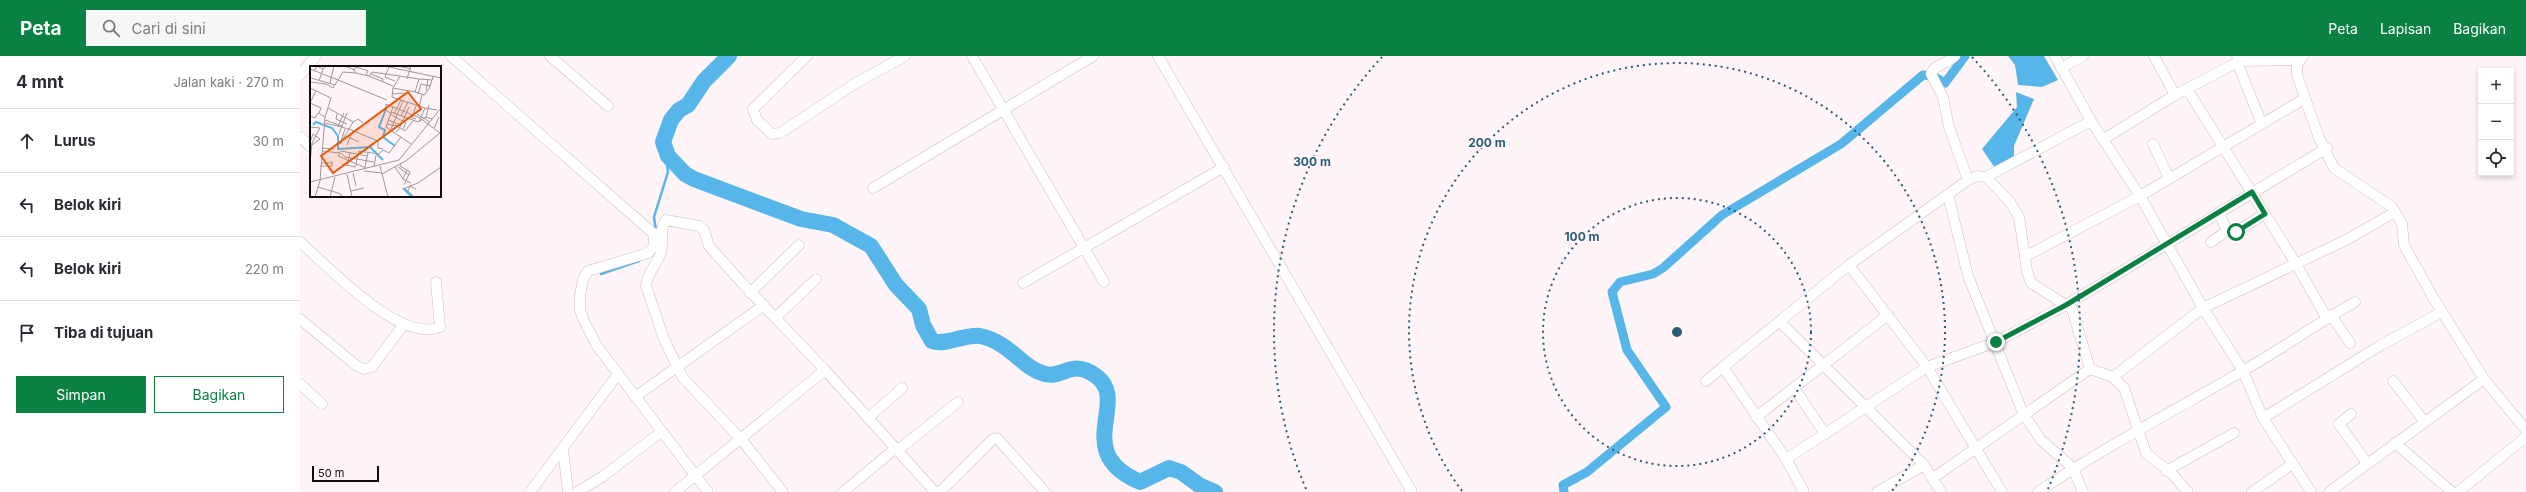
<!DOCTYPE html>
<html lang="id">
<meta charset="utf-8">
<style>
:root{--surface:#fff;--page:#f7f7f7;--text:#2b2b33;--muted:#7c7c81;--line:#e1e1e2;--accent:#0b8043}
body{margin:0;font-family:Inter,sans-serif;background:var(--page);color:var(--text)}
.controls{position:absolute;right:12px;top:12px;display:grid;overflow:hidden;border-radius:0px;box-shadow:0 2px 6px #0003}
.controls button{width:36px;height:36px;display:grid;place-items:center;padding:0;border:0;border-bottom:1px solid var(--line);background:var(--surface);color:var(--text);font:20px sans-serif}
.scale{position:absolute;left:12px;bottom:10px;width:67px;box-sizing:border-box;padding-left:4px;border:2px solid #110c0e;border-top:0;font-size:11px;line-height:14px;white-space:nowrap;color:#110c0e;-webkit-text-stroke:3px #fff4f8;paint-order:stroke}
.stop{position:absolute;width:12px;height:12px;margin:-9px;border:3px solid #0b8043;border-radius:50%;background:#fff}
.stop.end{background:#0b8043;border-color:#fff;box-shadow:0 1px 4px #0008}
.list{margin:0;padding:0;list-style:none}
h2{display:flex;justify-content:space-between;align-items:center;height:52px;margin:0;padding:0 16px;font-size:17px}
h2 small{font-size:13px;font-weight:400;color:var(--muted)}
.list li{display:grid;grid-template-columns:26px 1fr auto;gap:12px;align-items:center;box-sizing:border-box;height:64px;padding:0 16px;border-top:1px solid var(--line)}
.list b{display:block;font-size:15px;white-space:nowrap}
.list em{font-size:13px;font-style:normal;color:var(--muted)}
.actions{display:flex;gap:8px;padding:12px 16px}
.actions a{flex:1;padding:9px 0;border:1px solid var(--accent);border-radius:0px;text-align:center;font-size:14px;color:var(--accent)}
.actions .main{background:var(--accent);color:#fff}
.icon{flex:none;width:22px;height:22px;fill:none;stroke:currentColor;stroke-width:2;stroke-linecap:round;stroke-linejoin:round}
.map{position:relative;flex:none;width:2226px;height:436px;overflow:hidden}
header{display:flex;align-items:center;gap:24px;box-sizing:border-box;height:56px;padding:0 20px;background:var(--accent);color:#fff}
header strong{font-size:19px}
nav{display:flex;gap:22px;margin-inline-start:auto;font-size:14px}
.search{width:280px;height:36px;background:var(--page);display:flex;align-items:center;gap:10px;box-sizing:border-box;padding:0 14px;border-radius:0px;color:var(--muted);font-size:15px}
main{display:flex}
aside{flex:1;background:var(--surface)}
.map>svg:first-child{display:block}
.water{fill:#57b6e9}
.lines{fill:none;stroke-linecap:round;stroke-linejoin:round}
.stream{stroke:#57b6e9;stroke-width:2.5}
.canal{stroke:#57b6e9;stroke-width:9}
.river{stroke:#57b6e9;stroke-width:16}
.minor-casing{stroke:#ccbcc1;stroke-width:11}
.minor{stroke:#fff;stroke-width:10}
.route{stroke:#0b8043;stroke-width:5}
.ring{fill:none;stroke:#285d79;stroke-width:2;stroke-dasharray:2 4}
.inset-river{fill:none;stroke:#57b6e9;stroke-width:2}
.inset-road{fill:none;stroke:#a0979a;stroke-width:1}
.view{fill:#e8590c;fill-opacity:0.15;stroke:#e8590c;stroke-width:2}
.inset-edge{fill:none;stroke:#110c0e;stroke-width:2}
.centre{fill:#285d79;stroke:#fff4f8;stroke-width:2}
.ring-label{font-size:12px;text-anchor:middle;font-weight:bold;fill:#285d79;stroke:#fff4f8;stroke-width:3;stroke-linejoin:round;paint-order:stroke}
</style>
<header>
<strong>Peta</strong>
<div class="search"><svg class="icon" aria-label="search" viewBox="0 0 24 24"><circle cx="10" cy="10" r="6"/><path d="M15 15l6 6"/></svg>Cari di sini</div>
<nav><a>Peta</a><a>Lapisan</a><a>Bagikan</a></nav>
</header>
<main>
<aside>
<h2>4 mnt<small>Jalan kaki · 270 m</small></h2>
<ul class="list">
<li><svg class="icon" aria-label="ahead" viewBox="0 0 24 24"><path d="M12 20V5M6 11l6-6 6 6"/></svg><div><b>Lurus</b></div><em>30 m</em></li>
<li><svg class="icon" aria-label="left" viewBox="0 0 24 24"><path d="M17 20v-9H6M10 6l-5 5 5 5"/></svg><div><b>Belok kiri</b></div><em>20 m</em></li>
<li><svg class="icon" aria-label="left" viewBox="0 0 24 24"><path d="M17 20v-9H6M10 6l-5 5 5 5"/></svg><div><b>Belok kiri</b></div><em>220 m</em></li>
<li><svg class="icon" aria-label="arrive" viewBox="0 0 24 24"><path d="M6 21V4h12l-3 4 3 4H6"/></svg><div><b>Tiba di tujuan</b></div></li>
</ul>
<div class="actions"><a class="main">Simpan</a><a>Bagikan</a></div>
</aside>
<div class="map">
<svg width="2226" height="436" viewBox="0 0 2226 436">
<rect width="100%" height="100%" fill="#fff4f8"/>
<g class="water">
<polygon points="1708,0 1744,0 1758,24 1742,31 1718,29 1715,9"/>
<polygon points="1716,36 1734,43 1714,90 1714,103 1695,112 1682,93 1717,51"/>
</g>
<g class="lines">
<g class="stream">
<polyline points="356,175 354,161 368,116 365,93"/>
<polyline points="301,218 339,205"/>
</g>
<polyline class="canal" points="1264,436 1263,429 1287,416 1366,351 1327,294 1312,236 1320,226 1353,218 1363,212 1422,159 1541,88 1623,19 1633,20 1645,27 1665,0"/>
<path class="river" d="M429,0L404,25L388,49L379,54L371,64L363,86L368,100L385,118L394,123L501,163L533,169L571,190L596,229L619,253L623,269L632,285C646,290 664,278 680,280C710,286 723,313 745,318C763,323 771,302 796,320C831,345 770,396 840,426L869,412L881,416L899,429L915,436"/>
<defs>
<g id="minor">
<polyline points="151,0 354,178 361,177"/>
<polyline points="250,0 308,50"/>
<polyline points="507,0 453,53 457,64 472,78 480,77 556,27 605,0"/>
<polyline points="672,0 804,226"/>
<polyline points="858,0 1112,436"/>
<path d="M1655,0C1648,8 1634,8 1631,18L1643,41L1649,71L1668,124"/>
<polyline points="1755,0 1791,65 1840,140 1903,252 1943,315 1963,362 2011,436"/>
<polyline points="1854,0 1875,39"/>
<polyline points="1937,0 1940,5 1999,4"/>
<polyline points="2003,0 1997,9 1997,19 2019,82 2034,112 2092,151 2102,168 2104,189 2134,243 2184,323 2226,374"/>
<polyline points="1937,6 1961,66"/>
<polyline points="1761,12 1783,0"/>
<polyline points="0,19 16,0"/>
<polyline points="1887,33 1995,206 2026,261"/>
<polyline points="0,81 11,91"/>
<polyline points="1804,83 1875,39 1940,5"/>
<polyline points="1853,88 1869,122"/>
<polyline points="1686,121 1710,146 1719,161 1727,215 1731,227 1772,253 1790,313 1813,321 1824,332 1846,397 1872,418 1888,436"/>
<polyline points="573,132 793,0"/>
<polyline points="1648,139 1668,220 1723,357 1741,384 1773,412 1783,436"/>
<polyline points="1935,176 1965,158"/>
<polyline points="354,178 354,190 348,197 288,215 283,223 280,240 280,254 284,265 297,290 408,436"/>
<path d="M0,186C29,211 100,288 140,271L136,226"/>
<polyline points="1911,186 1927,175 1919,157"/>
<polyline points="1726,200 1840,140 2004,43"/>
<polyline points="1549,209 1627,311 1702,436"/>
<polyline points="723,227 924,111"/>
<polyline points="450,237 499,189"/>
<polyline points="2031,259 2050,287"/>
<polyline points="476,261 516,223"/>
<polyline points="0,263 57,310 64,313 72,311 104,268"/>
<polyline points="1481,267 1624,409 1641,436"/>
<polyline points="1813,321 1903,252 2048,183 2095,156"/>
<polyline points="1406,325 1423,311"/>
<polyline points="2093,325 2124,365"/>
<polyline points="0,328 22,348"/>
<polyline points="1495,333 1525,378"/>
<polyline points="335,341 464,249"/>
<polyline points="2051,358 2039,368 2067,407"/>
<polyline points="1456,361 1588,259"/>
<polyline points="568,362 602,332"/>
<polyline points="1963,362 2081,289 2142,256"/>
<polyline points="2095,387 2152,436"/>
<polyline points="263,393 268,436"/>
<polyline points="598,394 658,346"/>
<polyline points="1486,403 1627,311 1696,286 1766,249 2027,92"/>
<polyline points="1866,415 1934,377"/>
<polyline points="1633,422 1790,313"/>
<polyline points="230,436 318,318"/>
<polyline points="277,436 302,421 361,376"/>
<polyline points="375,436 525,314"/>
<path d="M483,436L440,382L383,322L364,283L346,230C347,216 358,208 361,196C364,186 359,172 366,164L399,170L404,174L409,190L442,227L525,314L635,436"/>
<polyline points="543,436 596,392"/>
<polyline points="640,436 693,383 697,382 745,436"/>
<polyline points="1504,436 1486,403 1423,311 1549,209 1668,124 1677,120 1686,121 1791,65"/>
<polyline points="1577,436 1624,409"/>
<path d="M1738,436C1803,392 1873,355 1941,316C1980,294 2016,268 2055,246"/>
<polyline points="1952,436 1991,409"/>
<polyline points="2029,436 2184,323"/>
<polyline points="2158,436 2226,381"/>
</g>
</defs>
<use href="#minor" class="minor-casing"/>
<use href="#minor" class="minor"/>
</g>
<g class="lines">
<polyline class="route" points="1696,286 1766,249 1952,136 1965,158 1936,176"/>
</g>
<g class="ring">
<circle cx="1377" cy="276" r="134"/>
<path d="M1162 435A268 268 0 1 1 1592 435"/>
<path d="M1006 433A403 403 0 0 1 1082 1M1672 1A403 403 0 0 1 1748 433"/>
</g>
<g transform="translate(10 10)">
<rect width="131" height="131" fill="#fff4f8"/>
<path class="inset-river" d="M76,43L69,61L75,64L73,71L85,80M3,59L6,56L22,62L28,70V83L60,81L73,94M93,122L102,131"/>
<path class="inset-road" d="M34,0L43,3L46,7L59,10L62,6L76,8L79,1L131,12M88,0L101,3M0,3L28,14L33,6L46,7M44,4L46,1L58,5L56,9M4,5L7,0L13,3L17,0M61,8L73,13L72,16M59,10L83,20M90,10L83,22L105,26M1,12L25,19M97,13L101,0M28,14L77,34M122,14L109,13L105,26L114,29L119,23L123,11M9,15L13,3M85,15L75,11L76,8L109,13M0,16L16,18L23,22L28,14M20,17L24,0M0,22L21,32L15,51L10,115L5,131M83,22L82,31L115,42M116,25L118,13M82,28L94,27M108,28L111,18L120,20M0,37L11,42L9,47M0,37L6,25M83,41L76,61L101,78M109,41L112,29M18,42L43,56M81,46L108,56L116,51L122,53M80,47L76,44V38L110,52L131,68M27,48L26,53L37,58M80,48L96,57L93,63M84,48L91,34M107,48L120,56M0,50L5,52L8,47L15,51M91,50L98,36M116,51L119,39M106,53L102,52L106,40M15,54L32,60M78,54L91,59M109,56L115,42L127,44M15,57L39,63M77,58L87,60L95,65L103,55M28,60L34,47M0,61L10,62L2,77L0,97M124,62L129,51M39,63L68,75V82L73,83M81,63L93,35M86,66L89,63L99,41M29,68L37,47M36,70L49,76M0,76L3,68L10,73L2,79M30,78L43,56L48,53L53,57M30,78L35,63M37,79L43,65M12,82L24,83M12,85L30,87M31,87L35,91L64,96M69,88L73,84L79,87L91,71M11,97H22V95M91,97L90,100L100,106L94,119M32,98L45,101L47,98M46,98L49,85L69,88M10,100H22V97M37,100L40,87M70,100L78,131M55,101L58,87M64,101L66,89M85,101L93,113M88,101L99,109M56,102L28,90L31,85L57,90M97,104L93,113L101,117M54,105L72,107M43,107L46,120M37,108L42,131M72,108L97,94L130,67M0,116L89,94L131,42M8,121L31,128V131M41,125L54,122M98,125L100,120L106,123M20,131L25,111M104,131L95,122L108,117L131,101"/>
<path class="view" d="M98,26L111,43L23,107L11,90Z"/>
<rect width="131" height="131" class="inset-edge"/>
</g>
<circle cx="1377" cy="276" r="6" class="centre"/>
<g class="ring-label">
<text x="1187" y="91">200 m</text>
<text x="1012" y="110">300 m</text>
<text x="1282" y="185">100 m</text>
</g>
</svg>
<div class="controls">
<button>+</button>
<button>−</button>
<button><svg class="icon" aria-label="locate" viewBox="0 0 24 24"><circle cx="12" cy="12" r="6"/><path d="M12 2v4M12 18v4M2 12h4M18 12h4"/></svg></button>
</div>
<div class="scale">50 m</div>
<div class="stop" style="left:1936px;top:176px"></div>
<div class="stop end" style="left:1696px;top:286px"></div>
</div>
</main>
